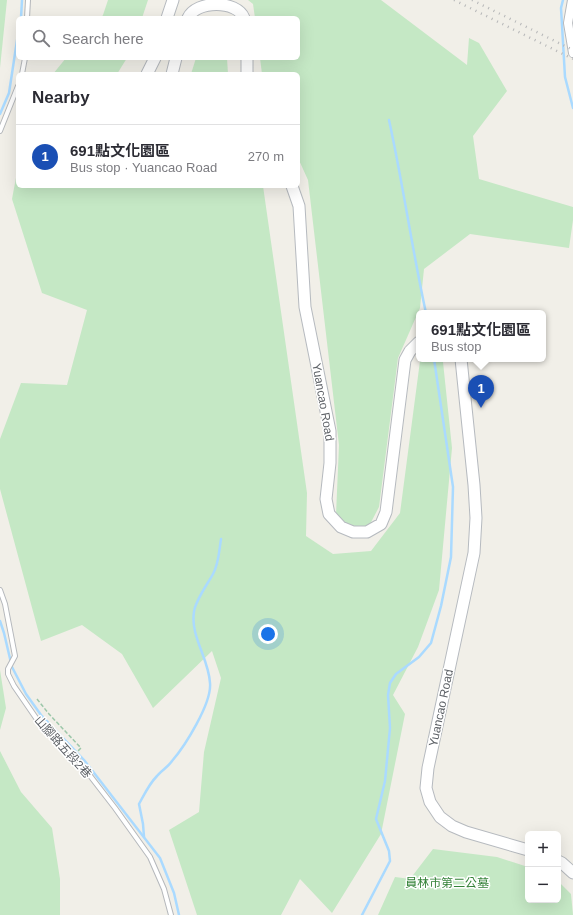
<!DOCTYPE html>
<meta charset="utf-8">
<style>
:root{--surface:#fff;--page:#f7f7f7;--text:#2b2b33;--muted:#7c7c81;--line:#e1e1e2;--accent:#7c3aed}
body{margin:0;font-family:Helvetica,"Noto Sans TC",sans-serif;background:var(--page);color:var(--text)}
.controls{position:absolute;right:12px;bottom:12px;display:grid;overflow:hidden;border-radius:6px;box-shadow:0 4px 16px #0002}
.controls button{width:36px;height:36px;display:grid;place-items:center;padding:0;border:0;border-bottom:1px solid var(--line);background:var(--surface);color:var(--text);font:20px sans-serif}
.you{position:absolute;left:268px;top:634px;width:14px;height:14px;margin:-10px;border:3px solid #fff;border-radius:50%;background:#1a73e8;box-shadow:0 0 0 6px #1a73e833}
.badge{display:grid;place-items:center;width:26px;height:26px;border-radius:50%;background:var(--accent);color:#fff;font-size:13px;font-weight:700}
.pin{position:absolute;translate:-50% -33px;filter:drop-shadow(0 1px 2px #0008)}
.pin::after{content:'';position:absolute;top:21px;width:14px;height:12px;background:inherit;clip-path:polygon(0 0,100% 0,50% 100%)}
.popup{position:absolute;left:416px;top:310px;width:130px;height:52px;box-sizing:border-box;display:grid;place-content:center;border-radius:6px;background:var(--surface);filter:drop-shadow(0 1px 3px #0005);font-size:13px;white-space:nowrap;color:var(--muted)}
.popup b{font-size:15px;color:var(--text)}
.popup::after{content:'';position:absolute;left:50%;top:100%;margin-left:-8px;border:8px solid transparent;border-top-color:var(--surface)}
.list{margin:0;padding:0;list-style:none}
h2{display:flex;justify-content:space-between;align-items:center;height:52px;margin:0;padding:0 16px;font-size:17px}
h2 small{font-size:13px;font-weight:400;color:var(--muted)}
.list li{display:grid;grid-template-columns:26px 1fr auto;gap:12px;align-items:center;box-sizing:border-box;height:64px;padding:0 16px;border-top:1px solid var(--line)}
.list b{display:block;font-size:15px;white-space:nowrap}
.list p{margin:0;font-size:13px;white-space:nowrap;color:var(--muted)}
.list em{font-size:13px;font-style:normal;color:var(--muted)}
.icon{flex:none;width:22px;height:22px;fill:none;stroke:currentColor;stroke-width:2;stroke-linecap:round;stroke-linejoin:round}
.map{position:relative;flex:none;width:573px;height:915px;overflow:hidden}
.search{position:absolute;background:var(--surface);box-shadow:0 4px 16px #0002;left:16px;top:16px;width:284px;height:44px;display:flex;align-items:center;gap:10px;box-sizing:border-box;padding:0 14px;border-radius:6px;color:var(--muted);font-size:15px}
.panel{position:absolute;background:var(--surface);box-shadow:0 4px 16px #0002;left:16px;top:72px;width:284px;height:116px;border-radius:6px}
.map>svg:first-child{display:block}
.green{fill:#c5e8c5}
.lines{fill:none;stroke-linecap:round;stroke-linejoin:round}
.stream{stroke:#aadaff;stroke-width:2.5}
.service-casing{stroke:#b5b8bc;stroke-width:6}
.minor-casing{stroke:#b5b8bc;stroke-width:10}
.secondary-casing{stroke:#b6babf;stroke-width:13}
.path{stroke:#9cc7a9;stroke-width:1.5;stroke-dasharray:4 2;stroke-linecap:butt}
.service{stroke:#fff;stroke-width:4}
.minor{stroke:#fff;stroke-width:8}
.secondary{stroke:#fff;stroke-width:11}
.rail{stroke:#b6b7b8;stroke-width:2.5;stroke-dasharray:1 5;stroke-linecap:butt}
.labels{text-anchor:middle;stroke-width:3;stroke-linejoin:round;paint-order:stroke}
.street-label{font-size:12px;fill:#5f6368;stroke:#fff}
.park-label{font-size:12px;fill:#348238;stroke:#fff}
</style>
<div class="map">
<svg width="573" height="915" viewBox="0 0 573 915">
<rect width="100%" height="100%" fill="#f1efe8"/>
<g class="green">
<polygon points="0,0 7,0 0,68"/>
<polygon points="108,0 148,0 142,18 101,18 103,15"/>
<polygon points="248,0 381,0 467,65 469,38 479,43 507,91 473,136 479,179 573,207 573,220 569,248 470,234 424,269 420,308 398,358 379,507 368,528 349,525 336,515 339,445 308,180 298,158 298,74 262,74 260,58 298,58 298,18 255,18 253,4"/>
<polygon points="66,58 127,58 117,74 53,74"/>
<polygon points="196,58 227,58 228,74 191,74"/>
<polygon points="18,167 18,186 263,186 307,493 306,536 333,554 371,551 400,513 420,361 422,359 440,359 443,362 452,448 439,590 418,647 393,695 405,714 381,834 332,913 300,879 281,915 197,915 169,830 199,812 204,752 221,678 212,651 153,708 122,654 82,625 41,641 0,489 0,439 21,383 67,385 87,310 42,293 12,199"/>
<polygon points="0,670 6,708 0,730"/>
<polygon points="0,751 21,792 52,828 60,879 60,915 0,915"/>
<polygon points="433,849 497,857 528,867 528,900 558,900 558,881 571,894 573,915 378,915 395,877 410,879"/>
</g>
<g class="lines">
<g class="stream">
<polyline points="563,0 561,8 565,77 573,108"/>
<polyline points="21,18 22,0"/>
<polyline points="0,114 9,93 18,34"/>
<path d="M389,120C403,184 412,249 426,313"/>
<polyline points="0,621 4,633 12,667 26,694 41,715 84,760 160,858 174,893 179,915"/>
<path d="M144,837L143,824L139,804C144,795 149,784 157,776C161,771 168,767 172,761C185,746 212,703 210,683C209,659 190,636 194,612C195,601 207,585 213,574C219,563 219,551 221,539"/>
<polyline points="362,915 390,861 389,851 376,819 385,781 390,728 388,695 390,683 396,674 419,657 431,643 441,606 451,557 453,487 434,359"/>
</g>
<defs>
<g id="service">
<polyline points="27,18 28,0"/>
<polyline points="22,74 25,58"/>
<polyline points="0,131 18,86"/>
<polyline points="0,590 5,604 15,656 8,669 8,674 14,686 36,718 74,755 115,808 150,857 164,889 171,915"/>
</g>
<polyline id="minor" points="572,0 568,23 573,53"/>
<g id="secondary">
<polyline points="167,18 173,0"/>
<path d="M188,18C196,0 237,0 244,18"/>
<polyline points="247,58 247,74"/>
<polyline points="147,74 155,58"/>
<polyline points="172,74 176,58"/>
<polyline points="292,186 299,206 305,307 330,431 330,463 326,499 329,514 341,527 353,532 367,532 381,524 386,512 405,360 410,351 419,342"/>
<polyline points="461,359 474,485 476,518 474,553 428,768 426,788 430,802 440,817 452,826 466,832 528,850"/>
<polyline points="558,861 562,863 573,873"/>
</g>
</defs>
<use href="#service" class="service-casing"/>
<use href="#minor" class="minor-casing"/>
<use href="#secondary" class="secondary-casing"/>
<polyline class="path" points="37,699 49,714 81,748 78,751"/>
<use href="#service" class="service"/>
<use href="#minor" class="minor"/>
<use href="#secondary" class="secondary"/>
<g class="rail">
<polyline points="454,0 573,59"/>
<polyline points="472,0 573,50"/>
</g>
</g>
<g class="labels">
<g class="street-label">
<text transform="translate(323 402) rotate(80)" y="4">Yuancao Road</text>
<text transform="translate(441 708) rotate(-78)" y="4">Yuancao Road</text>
<text transform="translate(63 747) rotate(48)" y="4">山腳路五段2巷</text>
</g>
<g class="park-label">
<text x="447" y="887">員林市第二公墓</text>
</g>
</g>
</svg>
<div class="controls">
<button>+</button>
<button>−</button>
</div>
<div class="you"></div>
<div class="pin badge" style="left:481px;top:408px;background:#1a4fb4">1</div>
<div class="popup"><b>691點文化園區</b>Bus stop</div>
<div class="search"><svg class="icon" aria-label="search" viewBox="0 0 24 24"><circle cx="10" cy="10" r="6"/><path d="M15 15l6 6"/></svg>Search here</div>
<section class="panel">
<h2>Nearby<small></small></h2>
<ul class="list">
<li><span class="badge" style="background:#1a4fb4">1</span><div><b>691點文化園區</b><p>Bus stop · Yuancao Road</p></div><em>270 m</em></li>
</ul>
</section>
</div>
